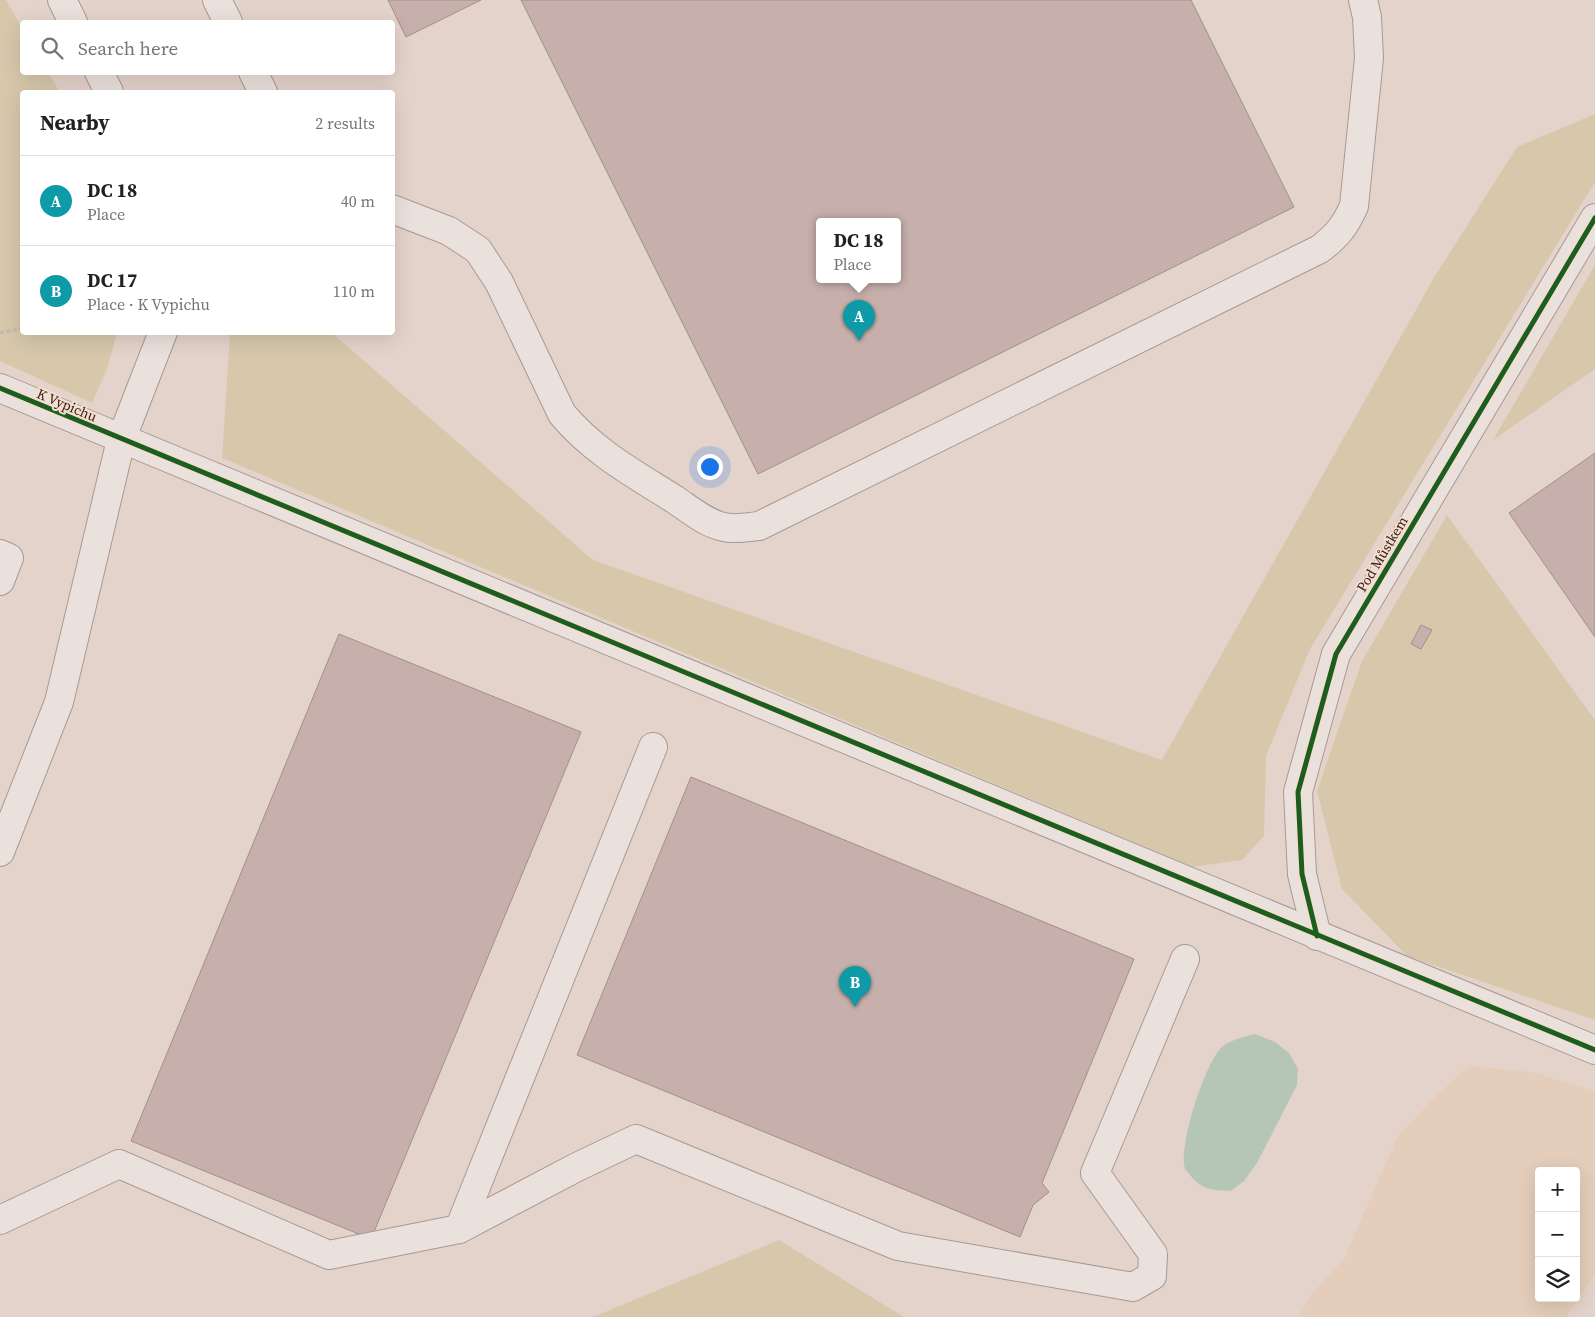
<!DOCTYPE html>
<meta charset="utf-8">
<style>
:root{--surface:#fff;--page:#f6f6f6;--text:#202124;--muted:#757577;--line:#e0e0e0;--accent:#7c3aed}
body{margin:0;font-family:"Source Serif 4",serif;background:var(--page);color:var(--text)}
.controls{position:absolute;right:15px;bottom:15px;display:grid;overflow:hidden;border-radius:5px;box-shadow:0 5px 20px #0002}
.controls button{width:45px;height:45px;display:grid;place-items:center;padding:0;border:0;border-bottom:1px solid var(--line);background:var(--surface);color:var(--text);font:25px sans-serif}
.you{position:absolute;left:709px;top:466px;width:18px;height:18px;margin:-12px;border:4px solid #fff;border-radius:50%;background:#1a73e8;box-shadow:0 0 0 8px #1a73e833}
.badge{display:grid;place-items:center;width:32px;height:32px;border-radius:50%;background:var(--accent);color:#fff;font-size:16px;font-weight:700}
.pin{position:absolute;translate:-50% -41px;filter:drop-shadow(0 1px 2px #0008)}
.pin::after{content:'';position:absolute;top:26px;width:18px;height:15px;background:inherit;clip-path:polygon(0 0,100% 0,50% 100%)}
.popup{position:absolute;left:816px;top:218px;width:85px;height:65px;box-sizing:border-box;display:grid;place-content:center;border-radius:5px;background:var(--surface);filter:drop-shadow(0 1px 4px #0005);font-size:16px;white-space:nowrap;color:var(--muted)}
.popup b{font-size:19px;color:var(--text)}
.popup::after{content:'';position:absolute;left:50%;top:100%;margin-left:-10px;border:10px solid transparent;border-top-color:var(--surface)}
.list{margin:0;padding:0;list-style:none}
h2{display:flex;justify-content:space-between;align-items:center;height:65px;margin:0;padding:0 20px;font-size:21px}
h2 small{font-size:16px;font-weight:400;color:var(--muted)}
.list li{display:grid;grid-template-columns:32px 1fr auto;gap:15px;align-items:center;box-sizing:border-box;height:90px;padding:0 20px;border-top:1px solid var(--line)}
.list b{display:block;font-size:19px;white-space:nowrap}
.list p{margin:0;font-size:16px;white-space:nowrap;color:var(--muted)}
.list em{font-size:16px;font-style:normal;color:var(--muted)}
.icon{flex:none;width:28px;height:28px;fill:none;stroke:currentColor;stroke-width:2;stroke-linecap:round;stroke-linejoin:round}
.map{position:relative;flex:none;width:1595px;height:1317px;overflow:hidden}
.search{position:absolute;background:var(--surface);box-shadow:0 5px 20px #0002;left:20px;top:20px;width:375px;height:55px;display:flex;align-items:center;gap:12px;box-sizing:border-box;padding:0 18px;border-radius:5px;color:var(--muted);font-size:19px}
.panel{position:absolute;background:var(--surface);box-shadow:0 5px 20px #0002;left:20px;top:90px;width:375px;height:245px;border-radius:5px}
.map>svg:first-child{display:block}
.farmland{fill:#e4cdba;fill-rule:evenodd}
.green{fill:#d7c8ac}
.water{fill:#b6c6b6}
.building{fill:#c7b0ab;stroke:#a38e8a;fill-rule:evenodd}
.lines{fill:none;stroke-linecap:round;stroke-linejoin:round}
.minor-casing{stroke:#a89994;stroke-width:30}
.path{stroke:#c3b8b3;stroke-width:3;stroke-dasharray:4 2.5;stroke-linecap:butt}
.minor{stroke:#ebe1dc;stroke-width:28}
.cycleway-casing{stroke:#f5ddce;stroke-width:8}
.cycleway{stroke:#1b5e20;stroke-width:5}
.labels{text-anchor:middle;stroke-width:4;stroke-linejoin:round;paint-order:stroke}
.street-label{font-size:14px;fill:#36201c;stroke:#f5ddce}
</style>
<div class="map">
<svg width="1595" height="1317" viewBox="0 0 1595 1317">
<rect width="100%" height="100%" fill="#e4d3ca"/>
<path class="farmland" d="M1468,1066L1531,1072L1595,1091V1275L1566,1317H1298L1314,1291L1344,1259L1397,1138L1430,1102ZM1539,1171H1576V1298H1539Z"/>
<g class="green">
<polygon points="0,0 6,0 22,28 22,72 48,73 60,92 22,92 22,332 117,333 107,369 92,403 0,361"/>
<polygon points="1595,114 1595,182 1310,649 1266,756 1264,836 1242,860 1192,867 222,458 230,333 332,333 593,560 1162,760 1435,276 1517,147"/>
<polygon points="1595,265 1595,369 1493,440"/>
<polygon points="1447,515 1595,720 1595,1020 1407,956 1342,889 1317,791 1362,661"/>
<polygon points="779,1240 904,1317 593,1317"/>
</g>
<path class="water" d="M1255,1034L1275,1042L1289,1053L1298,1069L1297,1085L1257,1163L1244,1181L1231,1191C1212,1190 1202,1190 1190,1175C1189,1173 1186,1171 1185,1169C1178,1147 1205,1061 1223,1046C1233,1039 1244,1037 1255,1034Z"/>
<g class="building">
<polygon points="388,0 481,0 406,37"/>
<path d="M521,0H1191L1294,207L758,474ZM820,222H898V280H820Z"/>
<polygon points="1595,453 1595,637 1509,513"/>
<polygon points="1421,625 1432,630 1421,649 1411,644"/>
<polygon points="339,634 581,732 371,1239 131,1141"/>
<polygon points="691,777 1134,959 1042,1183 1049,1192 1033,1205 1020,1237 577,1055"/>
</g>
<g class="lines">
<defs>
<g id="minor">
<polyline points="62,0 73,22"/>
<polyline points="217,0 228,22"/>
<polyline points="99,72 109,92"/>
<polyline points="253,72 263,92"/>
<path d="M392,209L449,231L478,250L499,282L562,414C594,452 633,473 674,499C689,509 707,524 724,527C735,530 748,527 759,526L1320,249C1338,235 1345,226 1354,206L1369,58L1367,17L1363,0"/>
<polyline points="0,388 1595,1050"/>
<polyline points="0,554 9,558 0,581"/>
<polyline points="0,852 59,702 121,440 163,332"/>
<polyline points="1317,936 1302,874 1298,792 1336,654 1595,218"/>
<polyline points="0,1220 119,1164 329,1255 459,1229 653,747"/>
<polyline points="459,1229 577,1167 636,1139 898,1246 1133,1287 1152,1276 1153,1254 1095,1173 1185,959"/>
</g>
</defs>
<use href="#minor" class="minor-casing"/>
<polyline class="path" points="0,333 22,328"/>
<use href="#minor" class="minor"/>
<defs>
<g id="cycleway">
<polyline points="0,388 1595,1050"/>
<polyline points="1317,936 1302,874 1298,792 1336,654 1595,218"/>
</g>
</defs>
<use href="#cycleway" class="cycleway-casing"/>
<use href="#cycleway" class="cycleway"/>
</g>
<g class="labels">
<g class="street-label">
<text transform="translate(67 405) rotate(23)" y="5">K Vypichu</text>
<text transform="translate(1382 554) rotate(-59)" y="5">Pod Můstkem</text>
</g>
</g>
</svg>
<div class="controls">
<button>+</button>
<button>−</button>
<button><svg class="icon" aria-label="layers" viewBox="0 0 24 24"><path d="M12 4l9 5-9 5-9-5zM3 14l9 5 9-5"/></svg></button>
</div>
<div class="you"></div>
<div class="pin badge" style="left:859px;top:341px;background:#0f9aa8">A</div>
<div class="popup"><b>DC 18</b>Place</div>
<div class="pin badge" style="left:855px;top:1007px;background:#0f9aa8">B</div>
<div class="search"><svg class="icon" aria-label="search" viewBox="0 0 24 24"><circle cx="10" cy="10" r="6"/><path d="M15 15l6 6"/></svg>Search here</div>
<section class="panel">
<h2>Nearby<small>2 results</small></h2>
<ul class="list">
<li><span class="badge" style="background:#0f9aa8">A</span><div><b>DC 18</b><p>Place</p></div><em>40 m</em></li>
<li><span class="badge" style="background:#0f9aa8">B</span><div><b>DC 17</b><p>Place · K Vypichu</p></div><em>110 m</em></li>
</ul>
</section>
</div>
